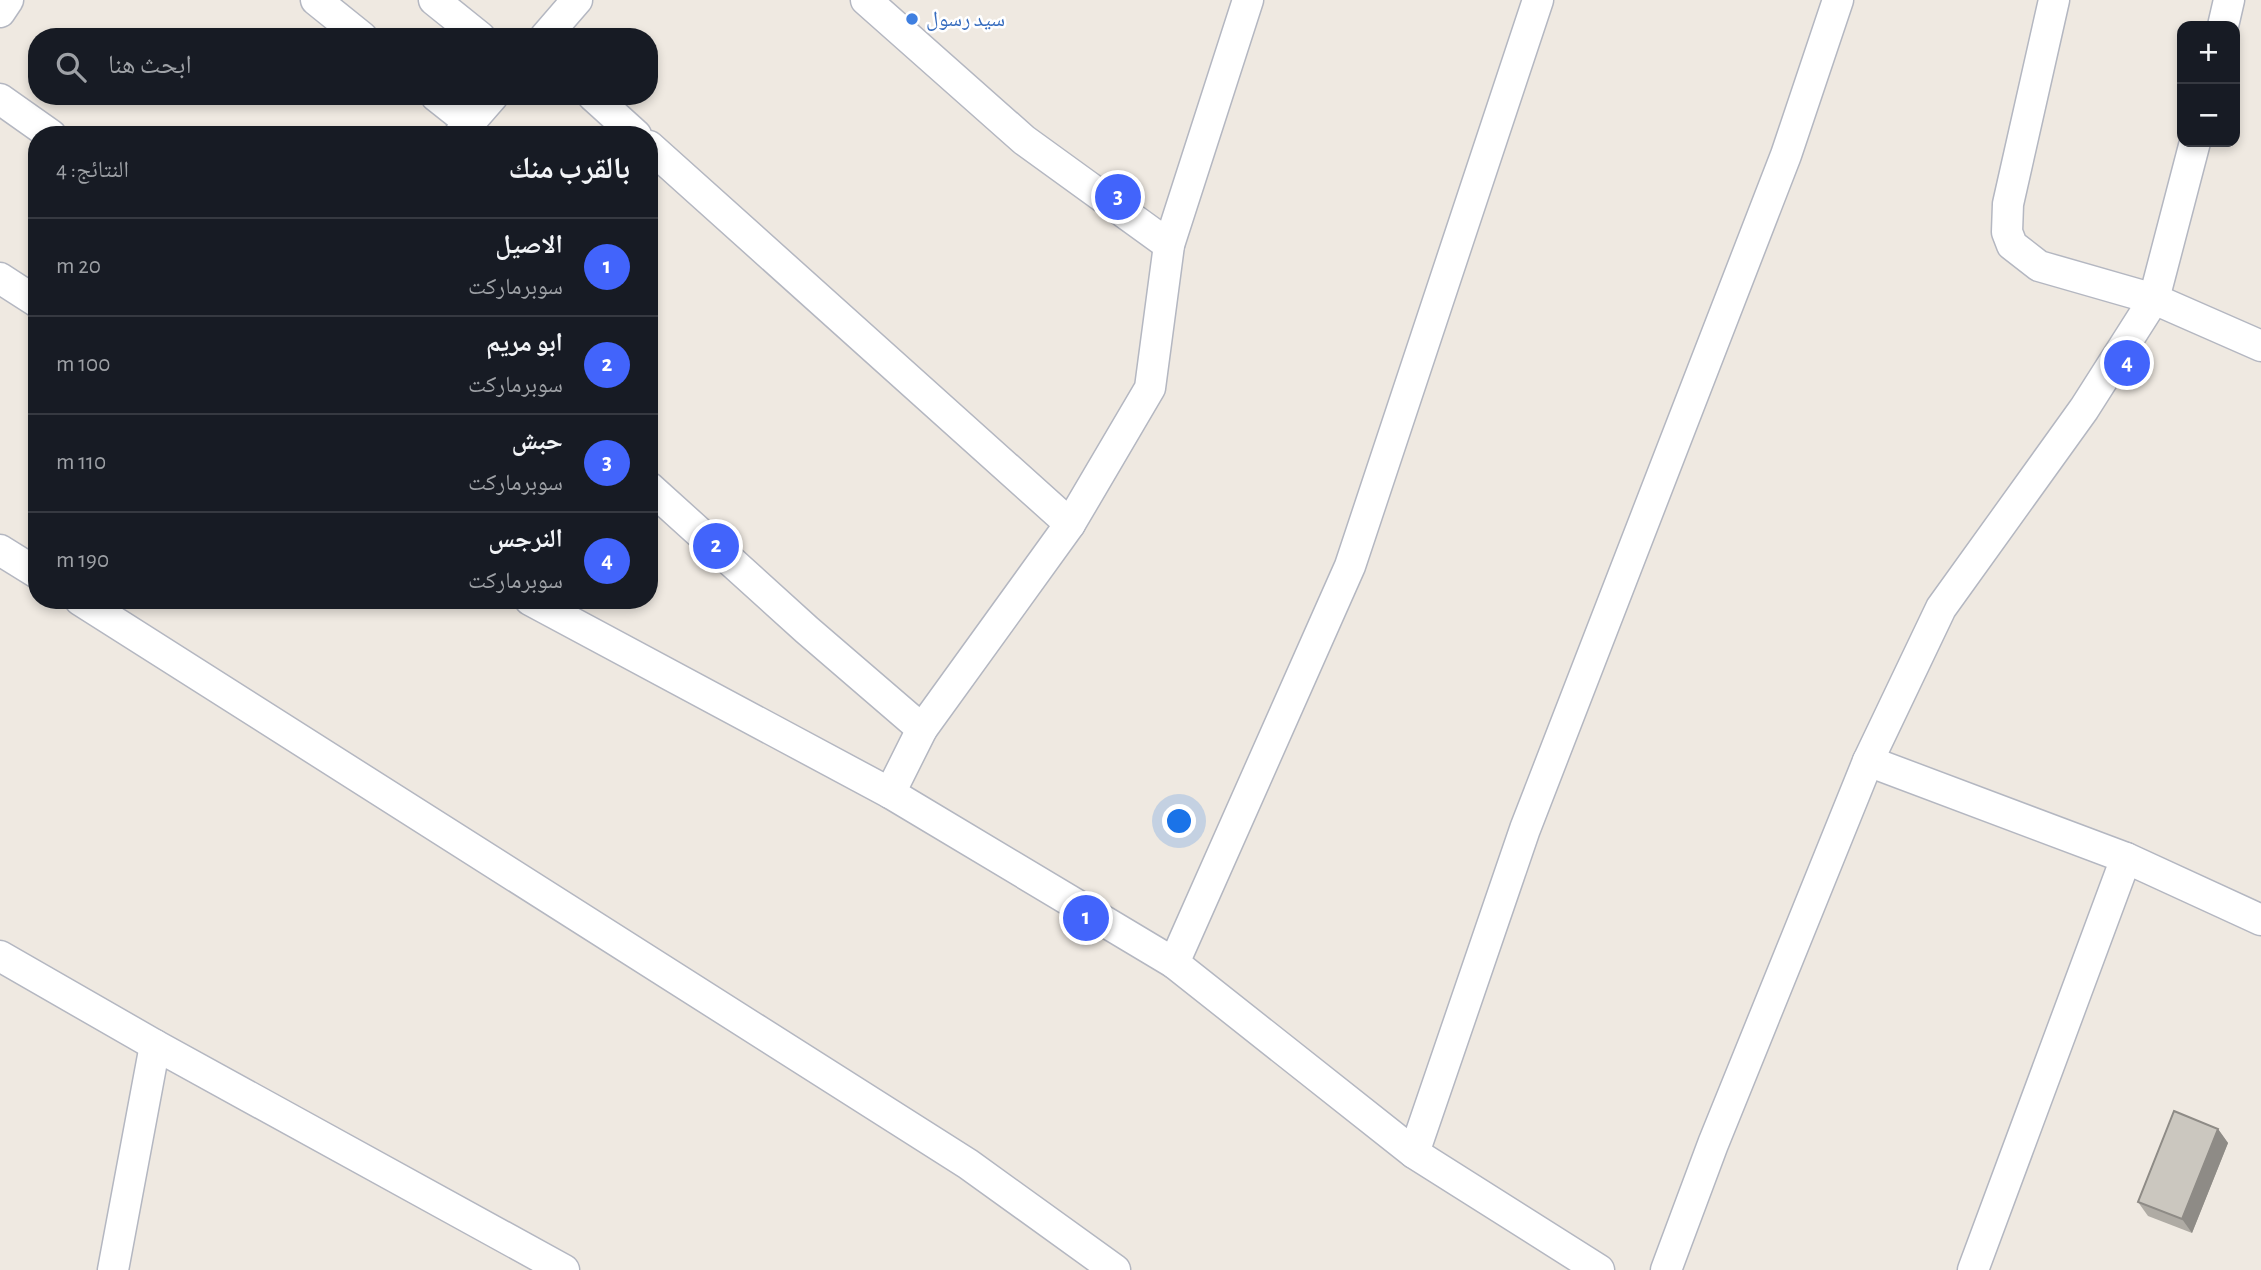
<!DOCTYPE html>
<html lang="ar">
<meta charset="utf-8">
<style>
:root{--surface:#171b24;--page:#20242c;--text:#f1f3f6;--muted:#9ea1a6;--line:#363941;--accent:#4264fb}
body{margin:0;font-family:"Alegreya Sans","Noto Naskh Arabic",sans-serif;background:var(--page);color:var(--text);direction:rtl}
.controls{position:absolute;right:21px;top:21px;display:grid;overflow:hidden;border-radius:14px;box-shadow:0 4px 10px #0003}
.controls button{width:63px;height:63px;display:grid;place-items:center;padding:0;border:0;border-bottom:2px solid var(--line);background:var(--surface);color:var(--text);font:35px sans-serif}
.you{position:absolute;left:1180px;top:822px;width:24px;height:24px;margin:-18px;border:5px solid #fff;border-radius:50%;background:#1a73e8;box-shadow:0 0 0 10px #1a73e833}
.badge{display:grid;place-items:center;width:46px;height:46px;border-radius:50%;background:var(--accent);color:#fff;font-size:23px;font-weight:700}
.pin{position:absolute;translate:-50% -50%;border:4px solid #fff;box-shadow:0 2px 7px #0006}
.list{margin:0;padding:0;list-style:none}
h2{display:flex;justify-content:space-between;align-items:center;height:91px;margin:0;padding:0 28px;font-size:30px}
h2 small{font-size:23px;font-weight:400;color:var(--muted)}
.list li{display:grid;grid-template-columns:46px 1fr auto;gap:21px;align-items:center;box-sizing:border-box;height:98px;padding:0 28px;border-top:2px solid var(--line)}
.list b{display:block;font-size:26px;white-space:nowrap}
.list p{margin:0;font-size:23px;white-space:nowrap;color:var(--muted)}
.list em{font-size:23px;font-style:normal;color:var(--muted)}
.icon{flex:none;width:38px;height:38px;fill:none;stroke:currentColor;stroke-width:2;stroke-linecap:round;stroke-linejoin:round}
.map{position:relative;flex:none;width:2261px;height:1270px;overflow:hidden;direction:ltr}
.search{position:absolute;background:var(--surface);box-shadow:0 4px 10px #0003;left:28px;top:28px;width:630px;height:77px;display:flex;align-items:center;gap:18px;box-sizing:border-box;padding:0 24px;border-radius:28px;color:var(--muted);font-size:26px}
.panel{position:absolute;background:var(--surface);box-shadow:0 4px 10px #0003;left:28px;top:126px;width:630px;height:483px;border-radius:28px;direction:rtl}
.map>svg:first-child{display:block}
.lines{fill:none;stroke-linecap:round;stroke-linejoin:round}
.street-casing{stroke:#b4b7c1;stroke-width:33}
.street{stroke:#fff;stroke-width:30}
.wall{fill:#afaba4}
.shaded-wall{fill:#8e8b86}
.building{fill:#cbc7bf;stroke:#8e8b86;stroke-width:2}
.shop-dot{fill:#3f7fe0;stroke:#fff;stroke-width:2.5}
.labels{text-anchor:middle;stroke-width:5;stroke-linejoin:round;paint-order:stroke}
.shop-label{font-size:21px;fill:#366cbe;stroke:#fff;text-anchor:start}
</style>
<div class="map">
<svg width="2261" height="1270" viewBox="0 0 2261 1270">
<rect width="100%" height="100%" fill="#efe9e1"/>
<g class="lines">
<defs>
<g id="street">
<polyline points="316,0 362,37"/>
<polyline points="434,0 480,37"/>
<polyline points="866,0 1024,140 1169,245"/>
<polyline points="2054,0 2008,204 2007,232 2012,245 2039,266 2154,299 2261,346"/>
<polyline points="0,12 8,0"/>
<polyline points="2223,26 2229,0"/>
<polyline points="545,37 577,0"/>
<polyline points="436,96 470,123"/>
<polyline points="593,96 636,135"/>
<polyline points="0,99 51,135"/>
<polyline points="459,135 493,96"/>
<polyline points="649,146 1070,524"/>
<polyline points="0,278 37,302"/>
<polyline points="649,487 807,630 922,729"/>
<polyline points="0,550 37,573"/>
<polyline points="80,600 968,1164 1115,1270"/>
<polyline points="530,600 890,793 1174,963 1414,1153 1599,1270"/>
<polyline points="1868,761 2126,858 2261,920"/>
<polyline points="890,793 922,729 1070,524 1150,388 1169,245 1248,0"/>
<polyline points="0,956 155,1045 564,1270"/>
<polyline points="1174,963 1350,566 1538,0"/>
<polyline points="1414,1153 1525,829 1786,155 1838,0"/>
<polyline points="113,1270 155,1045"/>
<polyline points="1666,1270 1713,1144 1868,761 1941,608 2084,409 2154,299 2195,142"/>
<polyline points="1973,1270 2126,858"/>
</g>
</defs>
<use href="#street" class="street-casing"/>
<use href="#street" class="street"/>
</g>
<polygon class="wall" points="2218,1129 2228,1143 2192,1233 2148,1216 2138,1202"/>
<polygon class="shaded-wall" points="2218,1129 2228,1143 2192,1233 2182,1219"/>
<polygon class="building" points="2174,1111 2218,1129 2182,1219 2138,1202"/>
<circle class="shop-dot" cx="912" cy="19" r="7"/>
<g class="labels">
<g class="shop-label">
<text x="926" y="26">سيد رسول</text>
</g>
</g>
</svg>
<div class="controls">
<button>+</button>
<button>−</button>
</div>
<div class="you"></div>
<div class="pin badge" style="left:1086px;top:918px">1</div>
<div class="pin badge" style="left:716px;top:546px">2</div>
<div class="pin badge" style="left:1118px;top:197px">3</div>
<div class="pin badge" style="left:2127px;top:363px">4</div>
<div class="search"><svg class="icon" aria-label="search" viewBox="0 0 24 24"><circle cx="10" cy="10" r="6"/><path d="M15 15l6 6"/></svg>ابحث هنا</div>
<section class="panel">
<h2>بالقرب منك<small>النتائج: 4</small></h2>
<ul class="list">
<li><span class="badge">1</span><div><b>الاصيل</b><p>سوبرماركت</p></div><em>20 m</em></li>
<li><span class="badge">2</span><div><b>ابو مريم</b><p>سوبرماركت</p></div><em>100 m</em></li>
<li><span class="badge">3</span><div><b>حبش</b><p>سوبرماركت</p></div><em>110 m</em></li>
<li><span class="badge">4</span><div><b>النرجس</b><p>سوبرماركت</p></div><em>190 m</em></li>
</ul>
</section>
</div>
